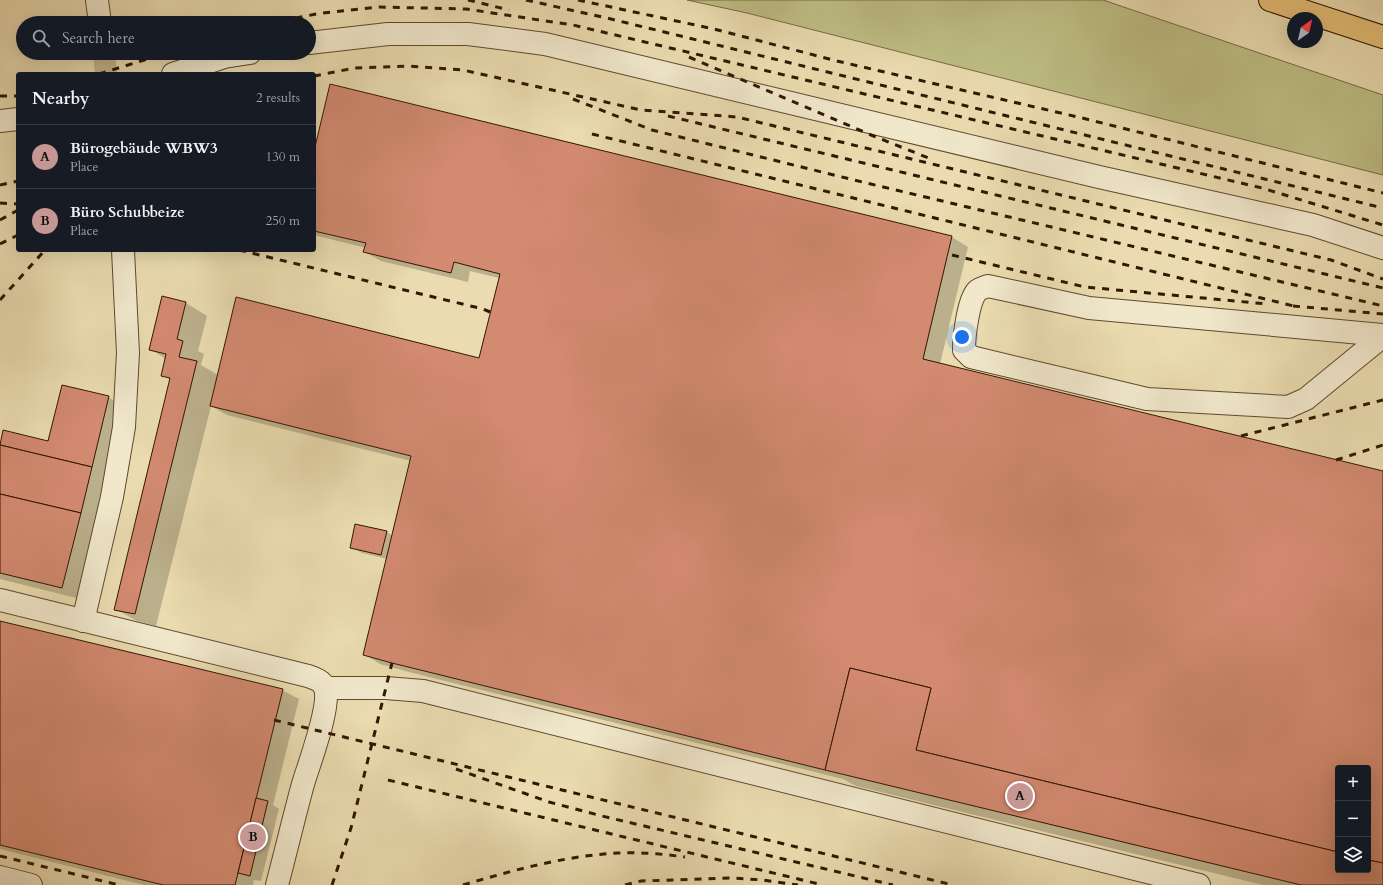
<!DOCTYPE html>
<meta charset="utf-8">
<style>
:root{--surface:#171b24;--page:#20242c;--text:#f1f3f6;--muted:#9ea1a6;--line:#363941;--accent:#c59692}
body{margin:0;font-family:Cardo,serif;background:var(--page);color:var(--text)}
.controls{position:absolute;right:12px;bottom:12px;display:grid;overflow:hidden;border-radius:4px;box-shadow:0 4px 16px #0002}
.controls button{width:36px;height:36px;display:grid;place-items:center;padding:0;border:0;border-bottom:1px solid var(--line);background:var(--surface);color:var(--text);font:20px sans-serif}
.compass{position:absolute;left:1287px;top:12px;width:36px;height:36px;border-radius:50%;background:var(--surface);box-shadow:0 4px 16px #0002;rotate:34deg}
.you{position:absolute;left:962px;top:337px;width:14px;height:14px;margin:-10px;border:3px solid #fff;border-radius:50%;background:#1a73e8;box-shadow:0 0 0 6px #1a73e833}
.badge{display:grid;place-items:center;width:26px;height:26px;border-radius:50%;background:var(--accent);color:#111;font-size:13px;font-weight:700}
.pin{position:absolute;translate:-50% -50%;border:2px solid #fff;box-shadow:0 1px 4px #0006}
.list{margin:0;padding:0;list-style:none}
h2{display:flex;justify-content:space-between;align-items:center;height:52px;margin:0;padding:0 16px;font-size:17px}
h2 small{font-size:13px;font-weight:400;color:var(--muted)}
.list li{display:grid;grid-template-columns:26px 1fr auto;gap:12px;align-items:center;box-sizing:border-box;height:64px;padding:0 16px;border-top:1px solid var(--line)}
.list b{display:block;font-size:15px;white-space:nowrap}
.list p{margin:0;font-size:13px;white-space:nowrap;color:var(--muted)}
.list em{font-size:13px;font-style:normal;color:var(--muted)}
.icon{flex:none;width:22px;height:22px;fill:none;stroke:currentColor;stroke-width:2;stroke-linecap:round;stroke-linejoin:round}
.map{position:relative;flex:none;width:1383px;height:885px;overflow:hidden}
.search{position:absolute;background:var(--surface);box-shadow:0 4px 16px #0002;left:16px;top:16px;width:300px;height:44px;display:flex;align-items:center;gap:10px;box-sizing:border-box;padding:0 14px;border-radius:22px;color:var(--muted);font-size:15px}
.panel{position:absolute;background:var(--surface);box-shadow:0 4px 16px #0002;left:16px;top:72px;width:300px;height:180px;border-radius:4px}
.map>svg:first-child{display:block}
.green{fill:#bebe86;stroke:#786a44}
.shadow{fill:#0003;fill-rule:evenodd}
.building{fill:#d28a70;stroke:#331603}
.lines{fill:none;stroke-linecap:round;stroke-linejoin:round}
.minor-tunnel{stroke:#c5b48d;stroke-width:22;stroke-dasharray:22 11;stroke-linecap:butt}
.minor-casing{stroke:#61482e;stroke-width:24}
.highway-casing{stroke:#331603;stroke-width:24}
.minor{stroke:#f1e8cc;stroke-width:22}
.highway{stroke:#e5be78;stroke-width:22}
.rail{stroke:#331603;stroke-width:3;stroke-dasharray:7 7;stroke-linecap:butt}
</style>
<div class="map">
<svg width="1383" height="885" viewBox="0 0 1383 885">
<rect width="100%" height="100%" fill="#eadcb0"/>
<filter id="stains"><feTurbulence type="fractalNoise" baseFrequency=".005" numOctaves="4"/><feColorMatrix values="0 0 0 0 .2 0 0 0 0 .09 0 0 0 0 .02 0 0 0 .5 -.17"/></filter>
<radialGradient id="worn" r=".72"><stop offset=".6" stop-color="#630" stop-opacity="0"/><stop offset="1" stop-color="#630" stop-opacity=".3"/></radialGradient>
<polygon class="green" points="687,0 1103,0 1383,95 1383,175 747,13"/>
<g class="shadow">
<path d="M331,85L952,237L968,247L940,364L1383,472V885H1263L856,786L843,779L409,672L380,664L364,654L387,559L362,553L351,547L387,532L393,536L411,461L227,415L211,406L156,626L137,621L115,609L170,380L162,375L166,359L150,349L186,303L207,316L198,351L204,354L201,365L218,375L480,359L499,278L470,271L468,282L381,261L365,252L366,248L314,235V156ZM1338,768H1368V870H1338Z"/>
<polygon points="108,397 125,407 84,600 0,579 0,445 3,431 49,442"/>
<polygon points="0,622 282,690 299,699 273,805 279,809 261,881 254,880 253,885 144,885 0,849"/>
</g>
<g class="building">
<polygon points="330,84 952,236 923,359 1383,471 1383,863 1368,860 1368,768 1338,768 1338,852 916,750 931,688 850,668 825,770 392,663 363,655 411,456 210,406 236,297 479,358 500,274 454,262 451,273 363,252 366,243 314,231 314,151"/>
<polygon points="162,296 186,302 177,339 183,341 179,357 197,361 135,614 114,610 170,378 161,376 166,354 149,350"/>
<polygon points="62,385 109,396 92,467 0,445 3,430 48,441"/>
<polygon points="0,445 92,467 81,513 0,494"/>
<polygon points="0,494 81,513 62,588 0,573"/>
<polygon points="355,524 387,531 381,555 350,548"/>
<polygon points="0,621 283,689 235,885 163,885 0,845"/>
<polygon points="850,668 931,688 916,750 1338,852 1338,870 1368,870 1368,860 1383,863 1383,885 1301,885 825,770"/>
<polygon points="256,798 268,801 250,876 238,873"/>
</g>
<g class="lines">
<polyline class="minor-tunnel" points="104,53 106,74"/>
<defs>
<g id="minor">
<polyline points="97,0 100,23"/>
<polyline points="309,43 388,34 468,34 545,44 1099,177 1313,225 1383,248"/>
<polyline points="173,74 224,57 250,53"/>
<polyline points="0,121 18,119"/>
<path d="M1383,335L1089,308L988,286C985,287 979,289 977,291C968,301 964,337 964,350L971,357L1147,399L1288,407L1306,399L1383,336"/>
<path d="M0,600L308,676C314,678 323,681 325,688C331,706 309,764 303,784C294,817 286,851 277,885"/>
<polyline points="83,621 112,497 124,427 128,353 123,250"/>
<polyline points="325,688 386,688 423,691 1199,885"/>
<polyline points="0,877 31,885"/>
</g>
<polyline id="highway" points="1270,0 1383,37"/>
</defs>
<use href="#minor" class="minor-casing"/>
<use href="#highway" class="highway-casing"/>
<use href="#minor" class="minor"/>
<use href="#highway" class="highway"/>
<g class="rail">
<polyline points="468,0 509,10"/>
<polyline points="526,0 611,19 1383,208"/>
<polyline points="578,0 714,29 837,61 1082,118 1383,193"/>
<polyline points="268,23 322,13 379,7 466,9 573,25 1262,188 1383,225"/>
<polyline points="689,57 871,135 931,159"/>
<polyline points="99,74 167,53"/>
<polyline points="314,76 355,68 409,66 463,70 641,110 737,117 1331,260 1383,279"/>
<polyline points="0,96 18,96"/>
<polyline points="573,99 652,130 854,180 1383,306"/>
<polyline points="668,116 1383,288"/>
<polyline points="592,134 1298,307"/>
<polyline points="0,185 18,181"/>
<polyline points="0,203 18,204"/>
<polyline points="0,220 18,210"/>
<polyline points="0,244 18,235"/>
<polyline points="239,250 483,309 490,312"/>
<polyline points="952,255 1085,287 1267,304"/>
<polyline points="0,300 45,250"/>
<polyline points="1293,306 1383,314"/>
<polyline points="1241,436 1383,400"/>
<polyline points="1336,460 1383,445"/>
<polyline points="274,720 953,885"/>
<polyline points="456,769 549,802 602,816 893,885"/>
<polyline points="388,780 823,885"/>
<polyline points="0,856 119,885"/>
<polyline points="332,885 351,828 392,663"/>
<path d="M463,885C514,870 564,856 618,853C640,852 663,854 685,857"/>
<polyline points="625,885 641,881 733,878 763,880 798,885"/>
</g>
</g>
<rect width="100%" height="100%" filter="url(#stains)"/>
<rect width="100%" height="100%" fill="url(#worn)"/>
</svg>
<div class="controls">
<button>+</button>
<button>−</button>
<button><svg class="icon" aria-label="layers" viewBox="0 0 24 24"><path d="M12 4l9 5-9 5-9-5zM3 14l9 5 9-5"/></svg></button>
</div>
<svg class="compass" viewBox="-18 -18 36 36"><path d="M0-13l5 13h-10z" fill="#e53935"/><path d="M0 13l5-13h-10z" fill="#9ea1a6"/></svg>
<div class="you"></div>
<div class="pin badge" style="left:1020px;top:796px">A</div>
<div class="pin badge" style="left:253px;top:837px">B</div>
<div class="search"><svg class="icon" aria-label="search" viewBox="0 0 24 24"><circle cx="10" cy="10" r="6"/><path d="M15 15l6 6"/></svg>Search here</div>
<section class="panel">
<h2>Nearby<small>2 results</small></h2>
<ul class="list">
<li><span class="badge">A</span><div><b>Bürogebäude WBW3</b><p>Place</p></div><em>130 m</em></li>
<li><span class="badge">B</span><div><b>Büro Schubbeize</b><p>Place</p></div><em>250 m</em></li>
</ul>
</section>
</div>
